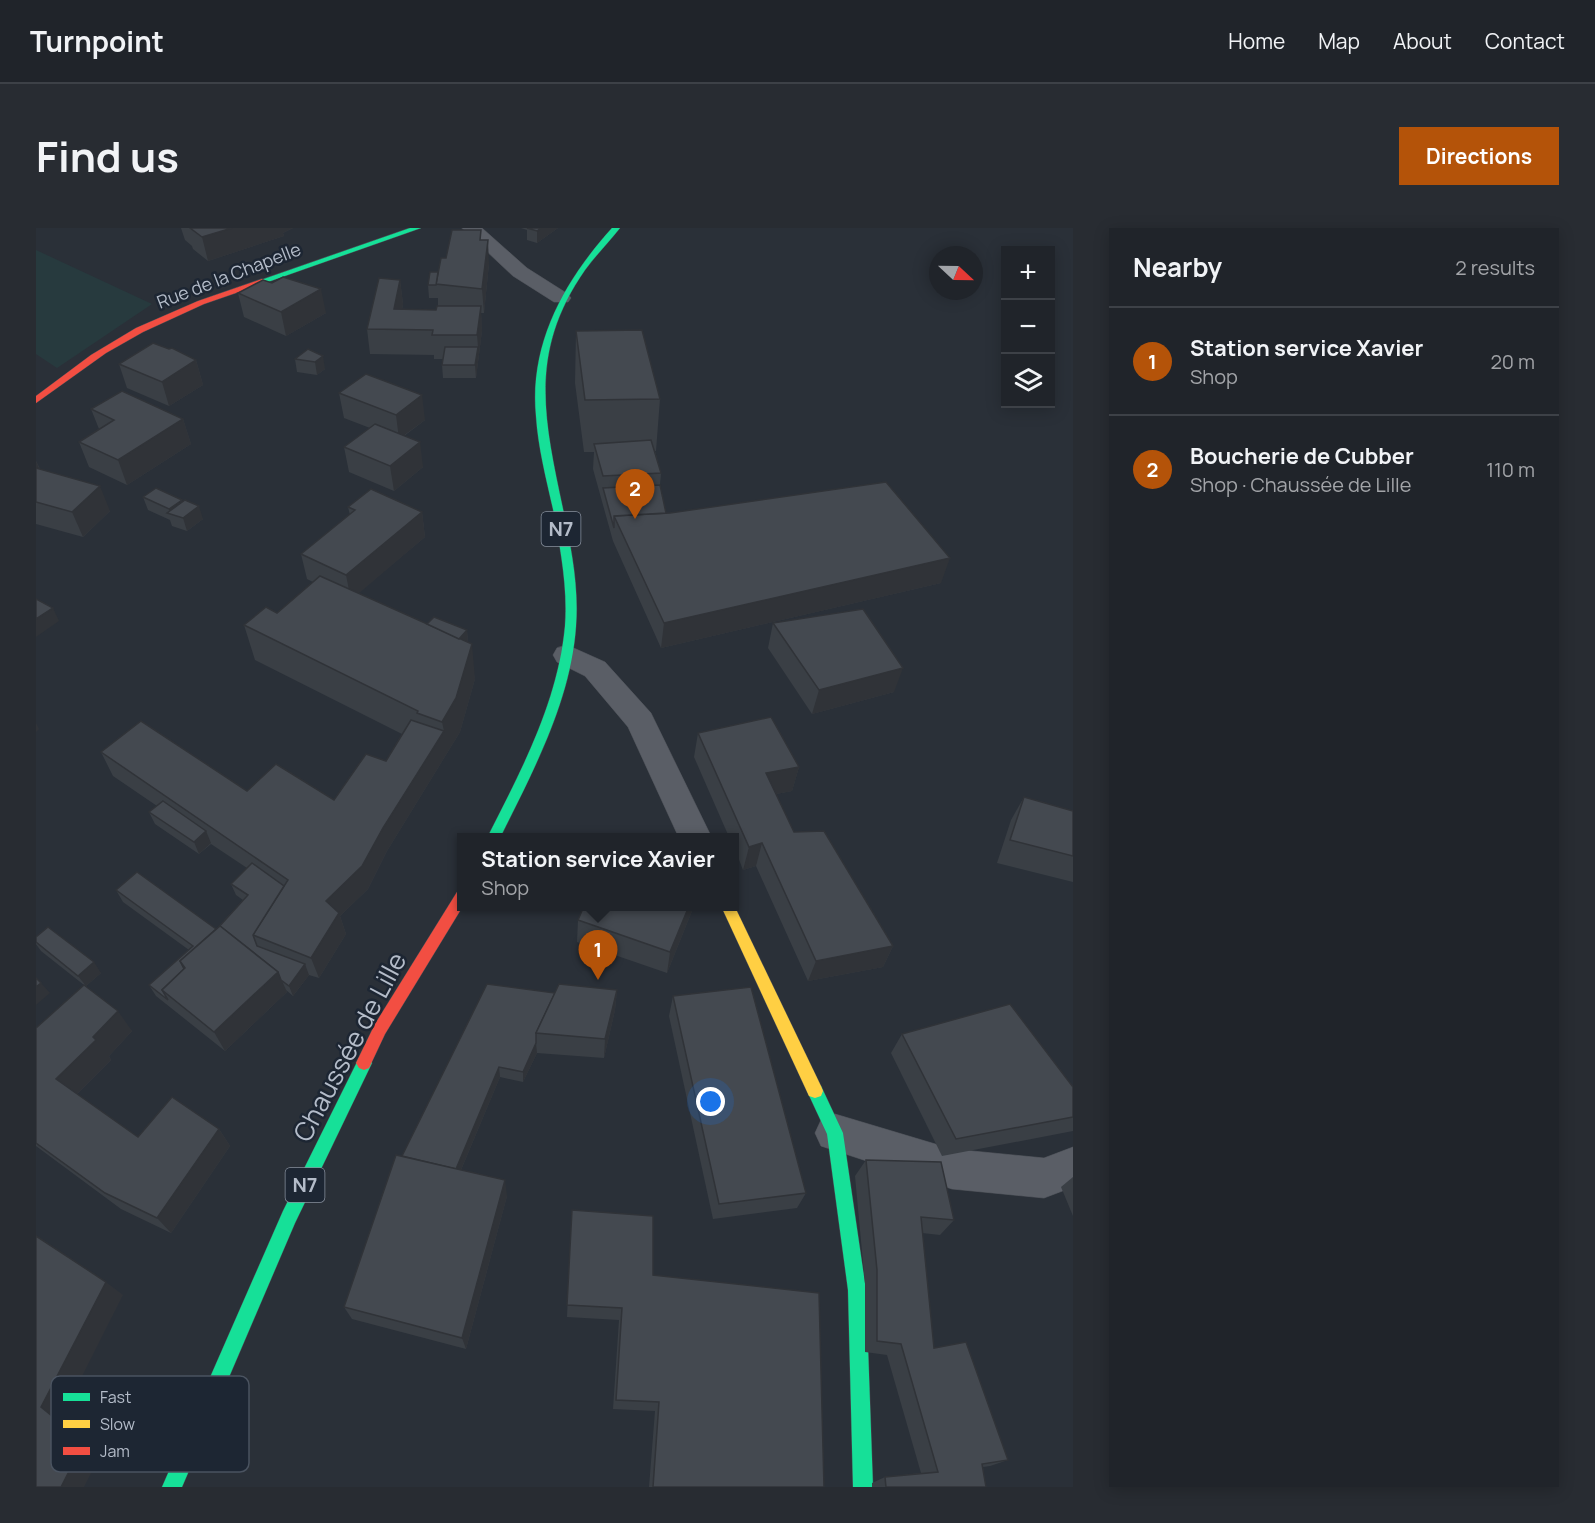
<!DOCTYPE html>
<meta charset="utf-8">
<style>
:root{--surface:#20242a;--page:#282c32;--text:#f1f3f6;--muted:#a2a4a8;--line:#3d4147;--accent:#b45309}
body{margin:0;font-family:Manrope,sans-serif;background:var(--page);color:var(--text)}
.controls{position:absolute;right:18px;top:18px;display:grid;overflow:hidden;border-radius:0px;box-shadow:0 3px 15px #0003}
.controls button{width:54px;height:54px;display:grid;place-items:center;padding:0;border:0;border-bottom:2px solid var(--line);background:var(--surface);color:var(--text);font:30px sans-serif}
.compass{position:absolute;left:893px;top:18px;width:54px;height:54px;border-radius:50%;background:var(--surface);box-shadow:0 3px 15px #0003;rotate:112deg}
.you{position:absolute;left:675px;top:874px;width:21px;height:21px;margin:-15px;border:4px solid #fff;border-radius:50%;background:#1a73e8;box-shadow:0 0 0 9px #1a73e833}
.badge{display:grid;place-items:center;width:39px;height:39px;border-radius:50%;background:var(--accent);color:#fff;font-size:20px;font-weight:700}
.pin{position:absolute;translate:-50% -50px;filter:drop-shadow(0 2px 3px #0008)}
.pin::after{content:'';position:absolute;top:32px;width:21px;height:18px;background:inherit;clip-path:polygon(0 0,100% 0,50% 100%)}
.popup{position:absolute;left:421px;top:605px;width:282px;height:78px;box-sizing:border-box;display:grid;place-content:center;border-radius:0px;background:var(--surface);filter:drop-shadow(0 2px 4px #0005);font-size:20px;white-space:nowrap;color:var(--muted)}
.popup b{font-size:22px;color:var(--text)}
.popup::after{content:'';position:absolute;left:50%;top:100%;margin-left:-12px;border:12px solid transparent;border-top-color:var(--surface)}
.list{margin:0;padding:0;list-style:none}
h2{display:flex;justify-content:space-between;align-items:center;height:78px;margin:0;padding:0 24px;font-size:26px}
h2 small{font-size:20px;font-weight:400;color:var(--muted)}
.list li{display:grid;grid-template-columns:39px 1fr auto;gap:18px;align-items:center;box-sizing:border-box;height:108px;padding:0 24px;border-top:2px solid var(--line)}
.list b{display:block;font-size:22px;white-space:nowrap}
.list p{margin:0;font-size:20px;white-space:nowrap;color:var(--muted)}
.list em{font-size:20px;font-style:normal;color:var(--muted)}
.icon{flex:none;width:33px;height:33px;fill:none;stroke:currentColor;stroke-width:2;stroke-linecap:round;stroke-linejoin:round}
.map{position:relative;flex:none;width:1037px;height:1259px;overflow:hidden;border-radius:0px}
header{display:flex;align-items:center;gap:36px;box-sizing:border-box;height:84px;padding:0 30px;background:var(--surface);border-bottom:2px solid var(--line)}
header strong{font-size:28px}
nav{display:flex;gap:33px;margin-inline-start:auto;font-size:21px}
.intro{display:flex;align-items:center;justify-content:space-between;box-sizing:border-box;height:144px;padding:0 36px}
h1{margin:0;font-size:42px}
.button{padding:15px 27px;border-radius:0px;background:var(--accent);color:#fff;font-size:21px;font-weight:700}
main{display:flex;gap:36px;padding:0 36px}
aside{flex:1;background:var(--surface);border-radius:0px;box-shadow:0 3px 15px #0003}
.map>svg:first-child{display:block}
.green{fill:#273a3e}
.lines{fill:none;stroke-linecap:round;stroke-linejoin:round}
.street-casing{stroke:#484c53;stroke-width:1}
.fast-casing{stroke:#484c53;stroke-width:1}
.slow-casing{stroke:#484c53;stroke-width:1}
.jam-casing{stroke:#484c53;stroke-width:1}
.street{fill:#5a5e66;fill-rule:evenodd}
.fast{fill:#16e098;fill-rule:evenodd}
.slow{fill:#ffcf43;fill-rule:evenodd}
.jam{fill:#f24e42;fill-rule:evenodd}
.wall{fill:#3a3f45}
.shaded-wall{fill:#303338}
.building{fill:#444950;stroke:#303338;stroke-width:1.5}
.labels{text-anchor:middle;stroke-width:5;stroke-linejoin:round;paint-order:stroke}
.far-street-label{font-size:18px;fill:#b4bcc9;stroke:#1d2633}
.shield{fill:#1d2633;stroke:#878f9c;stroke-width:1.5}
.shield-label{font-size:20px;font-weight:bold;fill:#b4bcc9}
.near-street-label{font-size:26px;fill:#b4bcc9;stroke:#1d2633}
.key{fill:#1d2633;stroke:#4a5360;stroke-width:1.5}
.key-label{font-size:16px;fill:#b4bcc9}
</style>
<header>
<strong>Turnpoint</strong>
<nav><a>Home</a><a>Map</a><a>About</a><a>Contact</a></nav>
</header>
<div class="intro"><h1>Find us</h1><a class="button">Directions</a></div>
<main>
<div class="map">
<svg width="1037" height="1259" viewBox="0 0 1037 1259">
<rect width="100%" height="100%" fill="#2a3038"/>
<polygon class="green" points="0,22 116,76 21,140 0,126"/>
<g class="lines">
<defs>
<g id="street">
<polygon points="426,0 446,0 491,40 532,66 535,70 532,74 518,74 477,48"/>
<polygon points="531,417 569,434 615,485 676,610 643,610 592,499 549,448 521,434 517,427 521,420"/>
<polygon points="799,886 916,921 1008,930 1037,919 1037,959 1008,970 916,961 785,918 779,905 785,892"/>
</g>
<g id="fast">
<polygon points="374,0 385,0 229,55 222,53"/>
<path d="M576,0H584C573,14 560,27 549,42C492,124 508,191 527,281C535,319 543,358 540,398C535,473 497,543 464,610H451C485,543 522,474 529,398C532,359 524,319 517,281C510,250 502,219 500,188C493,115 529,52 576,0Z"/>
<polygon points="328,828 333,830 336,835 259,995 146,1259 126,1259 247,983 323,830"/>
<polygon points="779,856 785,858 807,905 830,1062 837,1259 817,1259 812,1062 791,906 771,863 773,858"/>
</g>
<polygon id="slow" points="698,677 785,858 787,863 785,868 779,870 773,868 685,678"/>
<g id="jam">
<polygon points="226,51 230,53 229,55 168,76 107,104 70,125 0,175 0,168 55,127 100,100 162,73"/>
<polygon points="426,662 427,678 349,806 333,840 328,842 323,840 320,835 339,796 421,664"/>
</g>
</defs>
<use href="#street" class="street-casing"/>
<use href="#fast" class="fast-casing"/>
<use href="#slow" class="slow-casing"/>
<use href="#jam" class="jam-casing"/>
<use href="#street" class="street"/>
<use href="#fast" class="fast"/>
<use href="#slow" class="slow"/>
<use href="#jam" class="jam"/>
</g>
<g class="wall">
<polygon points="145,0 257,0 247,5 248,8 172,33 157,21 156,18 149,12"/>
<polygon points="485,0 522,0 501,15 491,12 491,2"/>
<polygon points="446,12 453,36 448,85 445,85 446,103 440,150 407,150 406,137 407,131 398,131 398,127 334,126 331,101 364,52 367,76 366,82 400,82 402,78 402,70 393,70 392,57 402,44 410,30"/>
<polygon points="202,65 290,85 250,108 208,89"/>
<polygon points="540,103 624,171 620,223 619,223 625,245 624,257 630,285 905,355 625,420 577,313 557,241 558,224 548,224 539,155"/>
<polygon points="272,121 289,141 281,147 261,144 259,131"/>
<polygon points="160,132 167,157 133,178 91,160 83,136"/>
<polygon points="303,165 389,192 368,208 387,239 358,263 313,244 308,219 334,200 308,190"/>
<polygon points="55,181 147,191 155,216 91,257 53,239 43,214 63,201"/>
<polygon points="0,233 4,241 74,283 47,309 0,296"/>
<polygon points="107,269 146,274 167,291 151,303 136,298 134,292 112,282"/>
<polygon points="312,279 386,284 389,309 322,365 391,396 431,402 432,415 439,451 424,504 351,623 332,661 304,688 310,706 283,750 273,747 257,768 250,762 251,764 189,823 120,768 113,757 153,722 87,674 80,662 180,701 207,672 200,667 195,656 211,640 175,616 163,626 119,596 113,584 121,578 77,548 65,524 211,563 298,572 350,533 366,506 219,432 208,397 241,385 277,354 271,351 265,326 314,287"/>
<polygon points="737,395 858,464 776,486 732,420"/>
<polygon points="662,505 763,539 756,563 740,566 758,604 857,718 847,739 772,753 720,638 707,642 699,621 699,609 693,609 658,529"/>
<polygon points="988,569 1037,583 1037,654 961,635 975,592"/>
<polygon points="658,678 631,745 541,714 542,692"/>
<polygon points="0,709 65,745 50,758 96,803 73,828 75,832 41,866 102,909 183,901 194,918 135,1005 85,981 0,918 0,800 48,757 5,723 0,716"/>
<polygon points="581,762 579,782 568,830 501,825 487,854 464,849 425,942 471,968 430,1121 316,1091 308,1079 366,928 519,765"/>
<polygon points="637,768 770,965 761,980 677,991 633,788"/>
<polygon points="866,806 1037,859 1037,903 906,928 855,825"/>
<polygon points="830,932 918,992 904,1007 886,1005 898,1120 972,1232 954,1238 947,1239 950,1259 836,1259 836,1255 849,1249 885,1245 851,1127 829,1124 829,1056 819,948"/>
<polygon points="1037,949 1037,988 1025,959"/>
<polygon points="536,982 617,1047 788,1259 613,1259 619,1183 577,1181 583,1092 531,1089"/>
</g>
<g class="shaded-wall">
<polygon points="196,0 257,0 247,5 248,8 172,33 166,9"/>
<polygon points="505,0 522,0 501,15 501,3"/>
<polygon points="452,12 453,36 448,85 446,61"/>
<polygon points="364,52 367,76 362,102 358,81"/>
<polygon points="285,61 290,85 250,108 245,84"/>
<polygon points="445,78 446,103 440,150 439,137 442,119 441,107"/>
<polygon points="287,128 289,141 281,147 279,134"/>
<polygon points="160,132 167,157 133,178 126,154"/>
<polygon points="386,167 389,192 363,211 360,187"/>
<polygon points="147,191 155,216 91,257 82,232"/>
<polygon points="384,214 387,239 358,263 354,238"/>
<polygon points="0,233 7,249 0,256"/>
<polygon points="64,258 74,283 47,309 36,284"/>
<polygon points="146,272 150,285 135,287 133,281"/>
<polygon points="163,278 167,291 151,303 147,290"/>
<polygon points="386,284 389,309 315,372 310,347"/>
<polygon points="914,330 905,355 625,420 628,395"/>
<polygon points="17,380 23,393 0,409 0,391"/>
<polygon points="431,402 432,415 414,421"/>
<polygon points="436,416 439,451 424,504 351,623 332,661 304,688 310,706 283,750 275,730 290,673 347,600 408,503 406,494"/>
<polygon points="867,440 858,464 776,486 783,462"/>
<polygon points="0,495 3,501 0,504"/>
<polygon points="763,539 756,563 724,569 730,545"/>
<polygon points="170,603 175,615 163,626 158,614"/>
<polygon points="726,615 720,638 707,642 713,619"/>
<polygon points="653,678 658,678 631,745 634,724"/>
<polygon points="857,718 847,739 772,753 780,733"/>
<polygon points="58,734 65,745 50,758 42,748"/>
<polygon points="269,736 273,747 257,768 253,758"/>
<polygon points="242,744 251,764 189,823 178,804"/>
<polygon points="5,755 14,765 0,777 0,759"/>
<polygon points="581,762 579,782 568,830 569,811"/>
<polygon points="82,783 96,803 73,828 75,832 37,870 20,851 57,809"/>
<polygon points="500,815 501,825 487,854 487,844"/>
<polygon points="463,839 464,849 419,956 417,948"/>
<polygon points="183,901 194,918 135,1005 121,990"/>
<polygon points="469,952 471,968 430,1121 426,1110"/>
<polygon points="70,1054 87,1067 26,1188 67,1221 48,1259 25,1259 5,1179"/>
</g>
<g class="building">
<polygon points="154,0 196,0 166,9"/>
<polygon points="491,0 505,0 501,3"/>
<polygon points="416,2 445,2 444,12 452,12 446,61 400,56 405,30 410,30"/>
<polygon points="394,44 402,44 400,57 392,57"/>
<polygon points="247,49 285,61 245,84 202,65 227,52 236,55"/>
<polygon points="343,50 364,52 358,81 400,82 401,78 445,78 441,107 396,107 397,102 331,101"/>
<polygon points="606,102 624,171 549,172 540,103"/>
<polygon points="117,115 133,121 136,120 160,132 126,154 83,136"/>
<polygon points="409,119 442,119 439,137 406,137"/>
<polygon points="272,121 287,128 279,134 259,131"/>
<polygon points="330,146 386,167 360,187 303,165"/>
<polygon points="86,163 147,191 82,232 43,214 78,192 55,181"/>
<polygon points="339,196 384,214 354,238 308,219"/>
<polygon points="615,212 625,245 567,248 558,216"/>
<polygon points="0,240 64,258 36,284 0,274"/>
<polygon points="850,254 914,330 628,395 578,288 634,285"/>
<polygon points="624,257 630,285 578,288 578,300 567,260"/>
<polygon points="120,260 146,272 133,281 107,269"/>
<polygon points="335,261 386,284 310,347 265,326 319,282 312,279"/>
<polygon points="149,272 163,278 147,290 131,285"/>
<polygon points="284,348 436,416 420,470 406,494 381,485 382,483 208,397 230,379 241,385"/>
<polygon points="0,371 17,380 0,391"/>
<polygon points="827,381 867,440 783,462 737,395"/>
<polygon points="398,389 431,402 423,411 391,396"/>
<polygon points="735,489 763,539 730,545 758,604 788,603 857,718 780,733 726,615 713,619 662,505"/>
<polygon points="375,492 408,503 347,600 326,638 290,673 303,685 275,730 217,707 252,652 65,524 105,493 211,563 240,536 298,572 330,526 350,533"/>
<polygon points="988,569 1037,583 1037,628 974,612"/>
<polygon points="127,573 170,603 158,614 113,584"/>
<polygon points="216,635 248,658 217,707 221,718 269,736 253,758 245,752 242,744 184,698 181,701 212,667 195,656"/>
<polygon points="101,644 180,701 144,733 148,741 126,762 132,772 113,757 157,718 80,662"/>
<polygon points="548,678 653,678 634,724 542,692"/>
<polygon points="184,698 242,744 178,804 126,762 149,740 144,733"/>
<polygon points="12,699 58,734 42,748 0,714 0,709"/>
<polygon points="0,750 5,755 0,759"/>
<polygon points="451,756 519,765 500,805 500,815 487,844 463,839 420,941 366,928"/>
<polygon points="523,756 581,762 569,811 500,805"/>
<polygon points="48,757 82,783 57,809 60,812 20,851 102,909 136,869 183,901 121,990 69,965 0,915 0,800"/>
<polygon points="715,759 770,965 683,976 637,768"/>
<polygon points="974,776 1037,859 1037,889 920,911 866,806"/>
<polygon points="360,927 469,952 426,1110 308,1079"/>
<polygon points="830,932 905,934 918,992 885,989 898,1120 930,1114 972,1232 946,1236 950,1259 850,1259 849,1249 902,1244 865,1116 841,1113 841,1042"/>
<polygon points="536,982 617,988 617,1047 783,1065 788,1259 617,1259 623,1174 580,1172 586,1080 531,1077"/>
<polygon points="0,1008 70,1054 5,1179 48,1214 25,1259 0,1259"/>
</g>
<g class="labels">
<g class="far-street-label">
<text transform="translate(193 48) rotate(-21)" y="6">Rue de la Chapelle</text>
</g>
<g class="shield">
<rect x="505.5" y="284" width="39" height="34" rx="4.5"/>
<rect x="249.5" y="940" width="39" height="34" rx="4.5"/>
</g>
<g class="shield-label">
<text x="525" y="308">N7</text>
<text x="269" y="964">N7</text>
</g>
<g class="near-street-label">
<text transform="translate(314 819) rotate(-62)" y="9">Chaussée de Lille</text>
</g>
</g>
<rect x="15" y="1148" width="198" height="96" rx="9" class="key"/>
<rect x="27" y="1165" width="27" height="8" fill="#16e098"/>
<rect x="27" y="1192" width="27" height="8" fill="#ffcf43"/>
<rect x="27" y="1219" width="27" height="8" fill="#f24e42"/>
<g class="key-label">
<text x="64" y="1175">Fast</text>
<text x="64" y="1202">Slow</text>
<text x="64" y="1229">Jam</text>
</g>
</svg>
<div class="controls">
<button>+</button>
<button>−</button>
<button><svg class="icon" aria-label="layers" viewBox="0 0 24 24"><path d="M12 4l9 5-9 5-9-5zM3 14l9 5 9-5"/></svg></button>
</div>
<svg class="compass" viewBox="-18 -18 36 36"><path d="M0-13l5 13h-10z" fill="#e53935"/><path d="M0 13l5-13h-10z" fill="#a2a4a8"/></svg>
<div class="you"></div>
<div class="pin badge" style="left:562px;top:752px">1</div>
<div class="popup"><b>Station service Xavier</b>Shop</div>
<div class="pin badge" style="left:599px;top:291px">2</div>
</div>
<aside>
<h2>Nearby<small>2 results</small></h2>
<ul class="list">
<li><span class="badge">1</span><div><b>Station service Xavier</b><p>Shop</p></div><em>20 m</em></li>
<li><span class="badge">2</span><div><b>Boucherie de Cubber</b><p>Shop · Chaussée de Lille</p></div><em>110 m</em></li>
</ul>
</aside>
</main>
